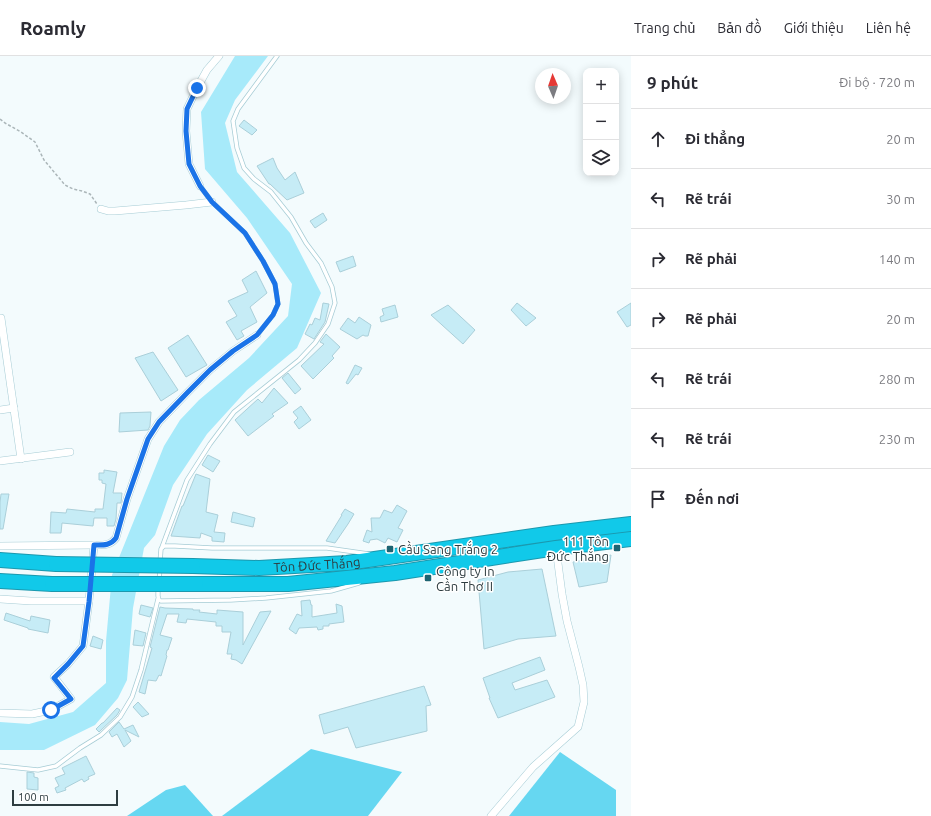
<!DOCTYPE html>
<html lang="vi">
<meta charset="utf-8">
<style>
:root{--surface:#fff;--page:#f2f2f3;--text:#2b2b33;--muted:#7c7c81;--line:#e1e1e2}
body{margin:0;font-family:Ubuntu,sans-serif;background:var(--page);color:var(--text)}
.controls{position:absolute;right:12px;top:12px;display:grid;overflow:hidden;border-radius:8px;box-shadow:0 2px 10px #0003}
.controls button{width:36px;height:36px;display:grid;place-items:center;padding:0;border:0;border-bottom:1px solid var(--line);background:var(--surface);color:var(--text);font:20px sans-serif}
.compass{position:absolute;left:535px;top:12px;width:36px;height:36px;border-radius:50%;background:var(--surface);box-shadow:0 2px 10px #0003;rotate:358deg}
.scale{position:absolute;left:12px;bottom:10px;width:106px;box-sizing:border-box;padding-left:4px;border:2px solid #2e3d41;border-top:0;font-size:11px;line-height:14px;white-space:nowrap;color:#2e3d41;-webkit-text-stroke:3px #fff;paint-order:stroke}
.stop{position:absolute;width:12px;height:12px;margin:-9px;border:3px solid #1a73e8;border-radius:50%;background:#fff}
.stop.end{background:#1a73e8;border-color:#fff;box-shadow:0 1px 4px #0008}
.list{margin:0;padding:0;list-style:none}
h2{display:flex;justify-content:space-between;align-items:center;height:52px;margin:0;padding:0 16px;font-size:17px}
h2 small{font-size:13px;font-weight:400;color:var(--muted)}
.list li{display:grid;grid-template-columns:26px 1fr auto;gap:12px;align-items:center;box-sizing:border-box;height:60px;padding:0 16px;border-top:1px solid var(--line)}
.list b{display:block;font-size:15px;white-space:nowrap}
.list em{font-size:13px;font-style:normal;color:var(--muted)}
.icon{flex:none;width:22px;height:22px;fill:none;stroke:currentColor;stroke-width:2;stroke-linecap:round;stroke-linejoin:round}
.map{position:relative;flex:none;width:631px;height:760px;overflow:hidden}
header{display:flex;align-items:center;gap:24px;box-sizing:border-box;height:56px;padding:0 20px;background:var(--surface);border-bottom:1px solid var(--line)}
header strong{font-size:19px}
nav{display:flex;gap:22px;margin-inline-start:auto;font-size:14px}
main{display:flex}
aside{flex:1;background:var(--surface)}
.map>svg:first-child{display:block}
.green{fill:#66d7f1}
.water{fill:#a7eafa}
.building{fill:#c6ecf6;stroke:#aacfd9}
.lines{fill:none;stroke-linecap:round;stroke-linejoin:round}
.lane-casing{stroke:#a6ccd5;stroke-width:5}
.street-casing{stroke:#a6ccd5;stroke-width:8}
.highway-casing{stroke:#1b98ae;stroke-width:16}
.path{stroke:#abb6b9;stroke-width:1.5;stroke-dasharray:3 2;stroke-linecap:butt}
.lane{stroke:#fff;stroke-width:3.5}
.street{stroke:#fff;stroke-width:7}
.highway{stroke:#11c9e9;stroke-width:14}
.highway-bridge-casing{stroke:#1b98ae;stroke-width:16;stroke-linecap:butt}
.highway-bridge{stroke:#11c9e9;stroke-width:14}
.route{stroke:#1a73e8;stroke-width:5}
.poi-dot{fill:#1d6473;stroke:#fff;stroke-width:1.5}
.labels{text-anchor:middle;stroke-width:3;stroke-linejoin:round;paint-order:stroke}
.poi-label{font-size:13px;fill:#2e3d41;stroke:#fff;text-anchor:start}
.street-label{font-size:13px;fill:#2e3d41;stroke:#fff}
</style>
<header>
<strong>Roamly</strong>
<nav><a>Trang chủ</a><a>Bản đồ</a><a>Giới thiệu</a><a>Liên hệ</a></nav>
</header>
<main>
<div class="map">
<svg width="631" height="760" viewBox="0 0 631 760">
<rect width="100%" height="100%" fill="#f3fbfd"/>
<g class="green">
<polygon points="311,693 402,716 368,760 222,760"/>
<polygon points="560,696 616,734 616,760 509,760"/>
<polygon points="185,729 213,760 127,760 166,734"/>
</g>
<polygon class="water" points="235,0 268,0 235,44 225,67 237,116 290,177 321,237 297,292 247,334 207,378 173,429 155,479 144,492 133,552 127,624 118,642 95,669 44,694 0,694 0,666 29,668 73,656 106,627 106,585 112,519 164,390 180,364 199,344 249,302 288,260 292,228 247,162 205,113 201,56"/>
<g class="building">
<polygon points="244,64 257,74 252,79 239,70"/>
<polygon points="273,102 277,112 285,124 295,116 304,137 287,144 270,128 269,128 257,110"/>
<polygon points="323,157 327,164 315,172 310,165"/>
<polygon points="353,200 356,210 340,216 336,206"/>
<polygon points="256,215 267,237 250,251 257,266 241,275 244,280 237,284 226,266 237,260 228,245 248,236 242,224"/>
<polygon points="323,247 329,248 325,266 314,283 305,278 310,268 312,269 315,262 320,264"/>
<polygon points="517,247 536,262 526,270 511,254"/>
<polygon points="631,247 631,269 627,271 617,256"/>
<polygon points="395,249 398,261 381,266 380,261 384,259 382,253"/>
<polygon points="448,249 475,274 463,288 431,259"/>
<polygon points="359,261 371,269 368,280 365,280 363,279 357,283 340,273 348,262 355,267"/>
<polygon points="326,278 340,291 332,300 334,302 313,323 301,310 324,288 320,286"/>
<polygon points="188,279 207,309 186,321 168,292"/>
<polygon points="153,296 178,334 161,345 135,302"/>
<polygon points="355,309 362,312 358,319 356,318 348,328 346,327"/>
<polygon points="288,317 301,333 295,338 282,322"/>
<polygon points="274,332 288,347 272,358 274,360 248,380 235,364 258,343 262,347"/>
<polygon points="301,350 311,364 299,373 294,366 298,362 293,356"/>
<polygon points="151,356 150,370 148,374 119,376 120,357"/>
<polygon points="208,399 220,405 213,416 202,409"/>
<polygon points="104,414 117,416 113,437 122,437 121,447 117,447 116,463 114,470 107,470 107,462 94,462 93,470 62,467 61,477 50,477 51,456 66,457 67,453 95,456 95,453 103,453 106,428 102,427 102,424 99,424 99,417 104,417"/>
<polygon points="196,418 210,423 206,456 218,459 214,476 225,477 224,486 212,485 212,481 201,477 200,482 171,480 182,450 183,450"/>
<polygon points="1,438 9,438 3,473 0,473 0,446"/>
<polygon points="397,449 407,455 398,472 403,474 397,486 388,482 385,487 377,483 370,484 369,487 363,485 367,474 372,476 371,462 380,462 384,454 392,457"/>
<polygon points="345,453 354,458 348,468 335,487 326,485 342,459 341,459"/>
<polygon points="233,456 255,462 253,471 231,466"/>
<polygon points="611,499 607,526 579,531 573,506"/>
<polygon points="542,513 556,580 518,583 484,593 478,524 508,516"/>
<polygon points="310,544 311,549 312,549 312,561 337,557 336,548 342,550 344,566 329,568 329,570 323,570 323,573 318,574 317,571 299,572 296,578 289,573 297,558 302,560 301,545"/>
<polygon points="141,549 153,552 150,561 139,558"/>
<polygon points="160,551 165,552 193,553 193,554 200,554 199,556 217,558 217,554 243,556 243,589 260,556 271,555 242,608 236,604 231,603 232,598 227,598 231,576 222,576 222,570 216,570 216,566 187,563 186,567 177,566 179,558 167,558 160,579 172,582 168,594 167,594 166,599 167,600 161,620 159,619 156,625 148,624 145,638 139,636 152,592 150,591"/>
<polygon points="6,557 30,565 31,560 50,564 48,577 28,573 28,572 4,564"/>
<polygon points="135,574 146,577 143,590 133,589"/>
<polygon points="93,580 103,584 101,593 90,590"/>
<polygon points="540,601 545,614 512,627 515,634 547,624 555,641 498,662 489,642 490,642 483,622"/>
<polygon points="424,630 431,649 426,650 427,675 356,692 348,671 324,678 319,659"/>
<polygon points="138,646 149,658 142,661 133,651"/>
<polygon points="117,652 120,654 117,659 99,676 96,673 102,667 103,667"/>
<polygon points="119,666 124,673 133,669 139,681 125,674 131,685 124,691 117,678 112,681 109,676"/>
<polygon points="86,700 95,718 88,721 89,723 84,726 82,723 65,732 66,734 57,737 55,732 59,730 55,722 65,718 62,712"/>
<polygon points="27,716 34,717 34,721 38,722 38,734 27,733"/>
</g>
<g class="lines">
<defs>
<g id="lane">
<polyline points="200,130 212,146 245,177 263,205 275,228 278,248 273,259 257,279"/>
<polyline points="162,491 187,424 210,388 234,356 299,304 315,287 328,268 335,247 332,231 321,207 306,187 291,161 271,136 254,123 244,112 237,92 233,65 238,53 277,0"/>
<polyline points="160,506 161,493 164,490 175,490 212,492 327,492 369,498"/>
<polyline points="159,526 160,512"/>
<polyline points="158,532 158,540 159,544 161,545 231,544 266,542 331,535 359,527"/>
<polyline points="0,710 38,714 56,710 80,692 101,679 120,661 132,641 141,614 158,543"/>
</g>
<g id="street">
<polyline points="200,130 189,108 186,75 187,53 197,32 207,14 219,0"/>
<polyline points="101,153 108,155 115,155 186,149 212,146"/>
<polyline points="0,262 1,262 21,403"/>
<polyline points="0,354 14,352"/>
<polyline points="0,405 70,396"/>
<path d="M0,490L94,489C103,489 110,490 116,482L127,443L148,383L159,366L188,336L210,314L233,295L257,279"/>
<polyline points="0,543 31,545 89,545 83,590 68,608 54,621 71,643 51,654 32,658 0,657"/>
<polyline points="89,545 94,489"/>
<polyline points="491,760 533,711 578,671 584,646 583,629 579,611 567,565 562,538 556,492"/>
</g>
<g id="highway">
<polyline points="0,504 56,508"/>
<path id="s1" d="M193,510L259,512L347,507L554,477L631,468"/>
<polyline points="0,525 52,528"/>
<polyline points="196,528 288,528 395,517 556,492 631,483"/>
</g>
</defs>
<use href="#lane" class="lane-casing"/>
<use href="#street" class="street-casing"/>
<use href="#highway" class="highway-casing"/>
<polyline class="path" points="0,63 5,67 21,76 35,86 44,104 65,129 73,133 82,135 90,138 97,148"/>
<use href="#lane" class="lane"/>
<use href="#street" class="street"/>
<use href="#highway" class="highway"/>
<defs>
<g id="highway-bridge">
<polyline points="56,508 193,510"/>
<polyline points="52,528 196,528"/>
</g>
</defs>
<use href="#highway-bridge" class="highway-bridge-casing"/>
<use href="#highway-bridge" class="highway-bridge"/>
</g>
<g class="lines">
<path class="route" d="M51,654L71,643L54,622L68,608L83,590L89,546L94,489C103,489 110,490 116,482L127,443L148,383L159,366L188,336L210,314L233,295L257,279L273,259L278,248L275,228L263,205L245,177L212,146L200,130L189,108L186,75L187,53L197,32"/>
</g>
<g class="poi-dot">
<rect x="613" y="488" width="8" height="8" rx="2"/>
<rect x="386" y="489" width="8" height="8" rx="2"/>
<rect x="424" y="518" width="8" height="8" rx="2"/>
</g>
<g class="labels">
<g class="poi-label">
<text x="609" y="490" text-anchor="end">111 Tôn<tspan x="609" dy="15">Đức Thắng</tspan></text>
<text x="398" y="498">Cầu Sang Trắng 2</text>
<text x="436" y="520">Công ty In<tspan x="436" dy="15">Cần Thơ II</tspan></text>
</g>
<g class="street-label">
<text dy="5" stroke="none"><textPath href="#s1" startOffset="124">Tôn Đức Thắng</textPath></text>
</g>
</g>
</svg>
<div class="controls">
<button>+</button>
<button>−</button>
<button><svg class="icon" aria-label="layers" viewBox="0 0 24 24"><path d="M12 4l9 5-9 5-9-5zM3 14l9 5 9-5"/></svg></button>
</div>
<svg class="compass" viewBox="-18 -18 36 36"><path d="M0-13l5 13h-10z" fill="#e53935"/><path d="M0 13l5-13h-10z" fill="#7c7c81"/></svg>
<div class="scale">100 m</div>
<div class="stop" style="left:51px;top:654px"></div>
<div class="stop end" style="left:197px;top:32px"></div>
</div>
<aside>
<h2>9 phút<small>Đi bộ · 720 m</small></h2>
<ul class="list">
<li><svg class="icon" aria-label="ahead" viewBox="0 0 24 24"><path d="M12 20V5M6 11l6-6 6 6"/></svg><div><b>Đi thẳng</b></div><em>20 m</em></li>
<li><svg class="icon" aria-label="left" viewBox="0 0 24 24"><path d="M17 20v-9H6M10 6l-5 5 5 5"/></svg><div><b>Rẽ trái</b></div><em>30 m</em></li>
<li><svg class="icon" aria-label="right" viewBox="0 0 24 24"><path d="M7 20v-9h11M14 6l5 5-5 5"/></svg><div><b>Rẽ phải</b></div><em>140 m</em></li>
<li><svg class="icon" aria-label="right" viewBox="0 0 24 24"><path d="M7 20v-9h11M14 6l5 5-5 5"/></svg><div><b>Rẽ phải</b></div><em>20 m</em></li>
<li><svg class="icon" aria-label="left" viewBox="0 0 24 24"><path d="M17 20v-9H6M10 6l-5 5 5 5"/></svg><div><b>Rẽ trái</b></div><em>280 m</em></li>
<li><svg class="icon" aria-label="left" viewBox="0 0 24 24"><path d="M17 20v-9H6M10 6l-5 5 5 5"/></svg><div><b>Rẽ trái</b></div><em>230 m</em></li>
<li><svg class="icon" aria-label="arrive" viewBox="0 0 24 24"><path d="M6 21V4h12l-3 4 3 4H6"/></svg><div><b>Đến nơi</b></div></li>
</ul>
</aside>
</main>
